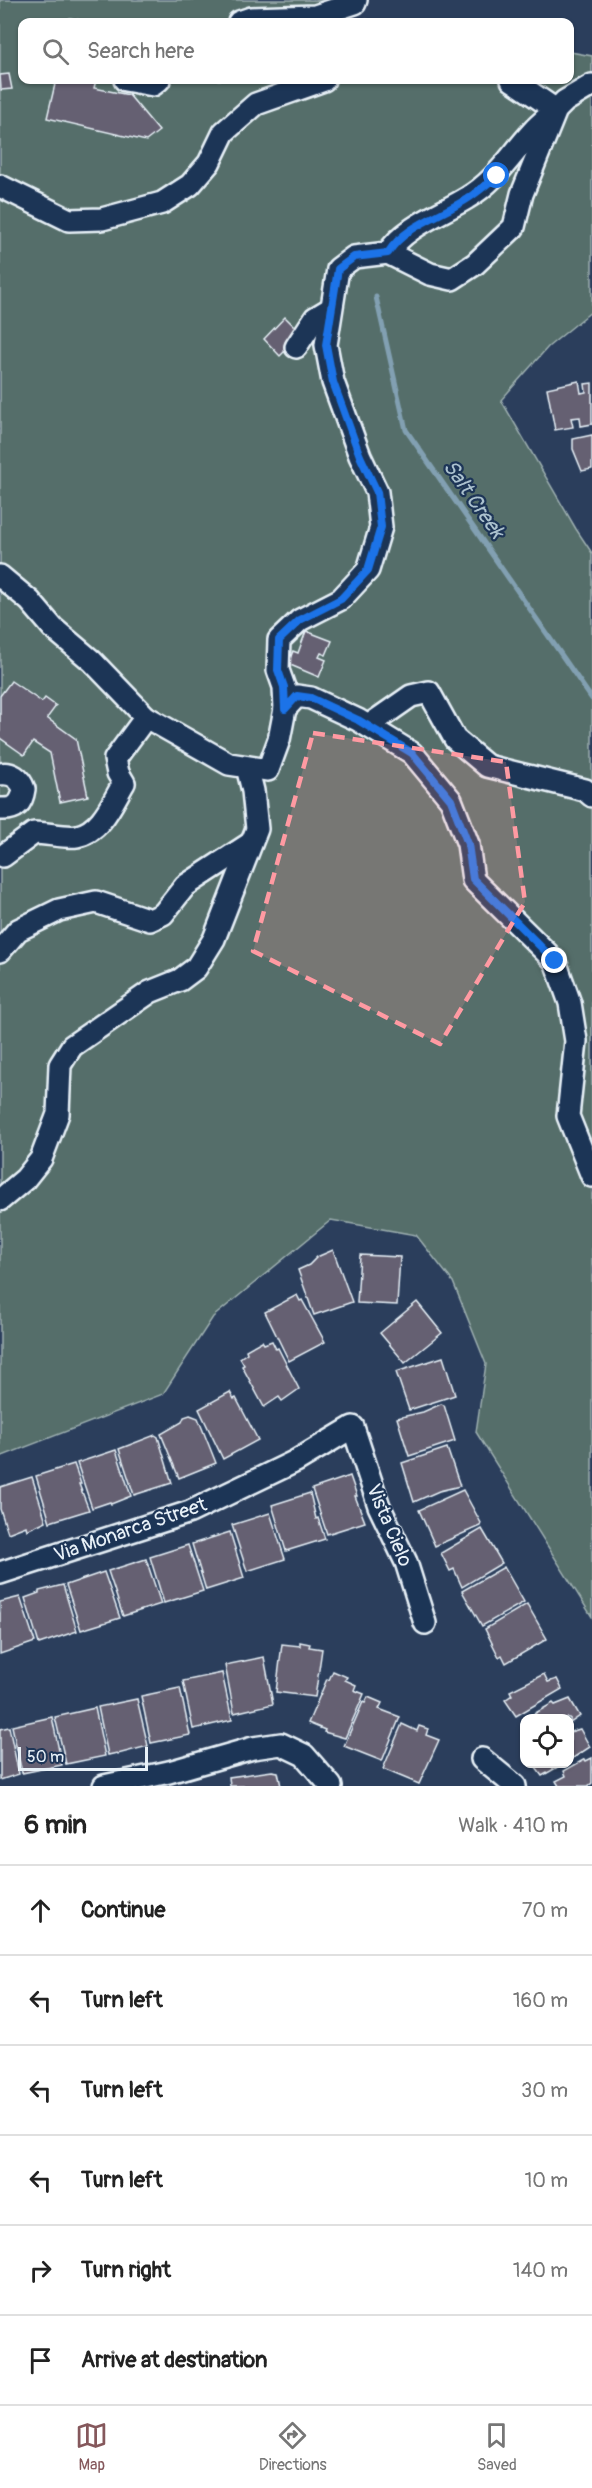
<!DOCTYPE html>
<meta charset="utf-8">
<style>
:root{--surface:#fff;--page:#f2f2f2;--text:#222;--muted:#767676;--line:#e0e0e0;--accent:#85585c}
body{margin:0;font-family:Pangolin,sans-serif;background:var(--page);color:var(--text)}
.controls{position:absolute;right:18px;bottom:18px;display:grid;overflow:hidden;border-radius:12px;box-shadow:0 2px 4px #0004}
.controls button{width:54px;height:54px;display:grid;place-items:center;padding:0;border:0;border-bottom:2px solid var(--line);background:var(--surface);color:var(--text);font:30px sans-serif}
.scale{position:absolute;left:18px;bottom:15px;width:130px;box-sizing:border-box;padding-left:6px;border:3px solid #e8f1f8;border-top:0;font-size:16px;line-height:21px;white-space:nowrap;color:#e8f1f8;-webkit-text-stroke:4px #1d3557;paint-order:stroke}
.stop{position:absolute;width:18px;height:18px;margin:-14px;border:4px solid #1a73e8;border-radius:50%;background:#fff}
.stop.end{background:#1a73e8;border-color:#fff;box-shadow:0 2px 6px #0008}
.list{margin:0;padding:0;list-style:none}
h2{display:flex;justify-content:space-between;align-items:center;height:78px;margin:0;padding:0 24px;font-size:26px}
h2 small{font-size:20px;font-weight:400;color:var(--muted)}
.list li{display:grid;grid-template-columns:39px 1fr auto;gap:18px;align-items:center;box-sizing:border-box;height:90px;padding:0 24px;border-top:2px solid var(--line)}
.list b{display:block;font-size:22px;white-space:nowrap}
.list em{font-size:20px;font-style:normal;color:var(--muted)}
.icon{flex:none;width:33px;height:33px;fill:none;stroke:currentColor;stroke-width:2;stroke-linecap:round;stroke-linejoin:round}
.map{position:relative;flex:none;width:592px;height:1786px;overflow:hidden}
.search{position:absolute;background:var(--surface);box-shadow:0 2px 4px #0004;left:18px;right:18px;top:18px;height:66px;display:flex;align-items:center;gap:15px;box-sizing:border-box;padding:0 21px;border-radius:12px;color:var(--muted);font-size:22px}
.sheet{height:618px;background:var(--surface)}
nav{display:flex;justify-content:space-around;align-items:center;box-sizing:border-box;height:84px;border-top:2px solid var(--line);background:var(--surface);font-size:16px;color:var(--muted)}
nav a{display:grid;justify-items:center;gap:3px}
nav .on{color:var(--accent)}
.map>svg:first-child{display:block}
.green{fill:#556e6a;stroke:#9eb0b1;stroke-width:1.5}
.lines{fill:none;stroke-linecap:round;stroke-linejoin:round}
.stream{stroke:#82a0b2;stroke-width:5}
.building{fill:#656172;stroke:#e8f1f8;stroke-width:1.5}
.minor-casing{stroke:#e8f1f8;stroke-width:26}
.minor{stroke:#1d3557;stroke-width:21}
.route{stroke:#1a73e8;stroke-width:8}
.marked{fill:#ff9aa2;fill-opacity:0.2;stroke:#ff9aa2;stroke-width:4.5;stroke-dasharray:12 8;stroke-linejoin:round}
.labels{text-anchor:middle;stroke-width:4.5;stroke-linejoin:round;paint-order:stroke}
.street-label{font-size:20px;fill:#e8f1f8;stroke:#1d3557}
.water-label{font-size:21px;font-style:italic;fill:#acc2cf;stroke:#1d3557}
</style>
<div class="map">
<svg width="592" height="1786" viewBox="0 0 592 1786">
<rect width="100%" height="100%" fill="#2b3e5c"/>
<filter id="ink" filterUnits="userSpaceOnUse"><feTurbulence type="fractalNoise" baseFrequency=".0167" numOctaves="2"/><feDisplacementMap in="SourceGraphic" scale="12" xChannelSelector="R" yChannelSelector="G"/><feConvolveMatrix kernelMatrix="1 2 1 2 8 2 1 2 1" color-interpolation-filters="sRGB"/></filter>
<g filter="url(#ink)">
<polygon class="green" points="0,0 348,0 348,18 398,22 22,22 22,80 570,80 570,52 592,56 592,311 548,347 501,400 576,529 592,553 592,1617 476,1432 486,1364 453,1282 416,1235 331,1220 213,1317 163,1394 0,1457"/>
<g class="lines">
<polyline class="stream" points="376,297 406,430 592,699"/>
</g>
<g class="building">
<polygon points="70,18 90,22 69,22"/>
<polygon points="9,74 12,89 1,90 0,75"/>
<polygon points="56,80 96,80 94,88 129,95 159,131 146,141 47,118"/>
<polygon points="285,317 302,334 280,356 264,339"/>
<polygon points="579,381 581,393 586,392 585,384 592,383 592,424 581,426 580,417 571,418 573,427 555,430 547,388"/>
<polygon points="592,435 592,469 582,471 573,449 573,439"/>
<polygon points="306,631 332,641 326,655 321,653 319,657 326,660 319,677 288,664 293,651 298,653"/>
<polygon points="11,681 42,702 45,698 56,706 47,718 76,739 88,796 60,802 50,753 33,742 24,755 0,738 0,696"/>
<polygon points="333,1250 352,1302 314,1315 298,1270 309,1265 317,1257"/>
<polygon points="360,1255 400,1257 397,1305 357,1303"/>
<polygon points="297,1295 300,1301 302,1300 325,1342 289,1361 265,1312"/>
<polygon points="417,1302 442,1333 405,1363 380,1333"/>
<polygon points="262,1341 264,1344 272,1341 276,1349 278,1348 299,1389 282,1401 279,1397 264,1407 242,1366 244,1365 240,1358 247,1353 246,1350"/>
<polygon points="443,1357 455,1395 409,1410 396,1372"/>
<polygon points="230,1392 234,1399 236,1398 258,1440 223,1459 199,1409"/>
<polygon points="441,1404 444,1405 455,1441 409,1456 397,1418 423,1412"/>
<polygon points="190,1415 198,1418 216,1463 179,1478 161,1434 182,1422 184,1417"/>
<polygon points="155,1435 158,1437 172,1483 134,1495 119,1449"/>
<polygon points="447,1448 460,1486 439,1491 414,1502 402,1463"/>
<polygon points="116,1450 131,1496 111,1504 110,1502 92,1508 77,1463"/>
<polygon points="74,1464 81,1484 79,1484 89,1510 50,1522 36,1476"/>
<polygon points="350,1476 357,1496 355,1496 365,1522 327,1534 312,1489"/>
<polygon points="32,1477 46,1521 27,1530 26,1526 8,1533 0,1509 0,1487"/>
<polygon points="463,1490 481,1523 480,1526 435,1546 419,1510"/>
<polygon points="310,1493 316,1519 318,1518 325,1539 286,1551 272,1505"/>
<polygon points="270,1513 285,1559 247,1571 232,1525"/>
<polygon points="482,1529 502,1563 462,1587 454,1569 450,1571 441,1553"/>
<polygon points="230,1532 244,1578 206,1590 192,1544"/>
<polygon points="188,1545 203,1591 164,1603 150,1557"/>
<polygon points="146,1559 161,1604 123,1616 108,1571"/>
<polygon points="504,1567 524,1602 482,1626 462,1591"/>
<polygon points="104,1572 120,1618 81,1630 66,1585"/>
<polygon points="63,1585 77,1631 39,1644 25,1598 39,1593 39,1591"/>
<polygon points="20,1597 35,1642 0,1654 0,1602"/>
<polygon points="527,1604 547,1639 506,1663 502,1655 499,1657 485,1629"/>
<polygon points="300,1642 310,1644 309,1647 322,1649 315,1697 276,1692 282,1644 300,1646"/>
<polygon points="264,1657 273,1704 234,1713 225,1665"/>
<polygon points="333,1671 347,1677 345,1680 356,1685 354,1690 364,1694 345,1738 324,1732 325,1730 308,1723 327,1679 329,1680"/>
<polygon points="222,1673 232,1720 193,1729 183,1681"/>
<polygon points="544,1674 548,1682 557,1679 562,1689 516,1716 505,1700 512,1695 510,1691"/>
<polygon points="180,1688 190,1735 151,1743 141,1696"/>
<polygon points="368,1697 382,1703 379,1709 400,1717 382,1761 344,1746 363,1702 365,1703"/>
<polygon points="137,1699 148,1746 118,1754 117,1753 108,1755 98,1707"/>
<polygon points="570,1699 580,1716 570,1723 570,1718 534,1718 532,1715 553,1703 555,1705"/>
<polygon points="95,1708 105,1756 66,1764 55,1717"/>
<polygon points="52,1717 62,1765 22,1773 12,1726"/>
<polygon points="402,1724 417,1731 419,1726 428,1729 426,1735 439,1740 419,1784 383,1769"/>
<polygon points="9,1727 19,1774 0,1780 0,1729"/>
<polygon points="580,1729 590,1747 570,1760 570,1732"/>
<polygon points="592,1758 592,1783 588,1786 559,1786 556,1781 566,1776 564,1771 585,1759 586,1761"/>
<polygon points="533,1764 563,1764 542,1776"/>
<polygon points="272,1771 278,1772 281,1786 230,1786 229,1777"/>
</g>
<g class="lines">
<defs>
<g id="minor">
<polyline points="239,22 251,18 315,16 355,3 356,0"/>
<polyline points="125,80 153,85 159,80"/>
<polyline points="0,186 69,220 102,219 162,203 190,185 209,163 224,132 256,104 324,80"/>
<path d="M388,253C404,227 441,214 467,198C495,182 511,155 532,132C539,124 548,117 556,110L512,80"/>
<polyline points="296,347 315,318 330,309"/>
<polyline points="0,576 30,601 53,628 92,661 146,717 229,764 268,770 279,740 285,709 297,696 311,698 358,720 412,753 451,800 468,844 473,880 555,961 570,1003 576,1041 568,1116 592,1176"/>
<polyline points="285,709 284,687 278,670 279,640 300,620 341,599 368,570 381,527 377,492 360,456 333,382 326,345 338,269 354,257 388,253 430,274 452,279 475,264 514,227 522,194 556,110 565,101 592,85"/>
<polyline points="368,726 411,696 429,692 455,739 487,766 585,790 592,796"/>
<path d="M0,774C12,772 20,778 24,789C22,804 15,810 0,809"/>
<path d="M3,856L34,833C47,833 66,838 77,836C101,832 113,801 124,783L118,773L115,759L146,717"/>
<polyline points="0,951 18,930 59,910 96,902 150,920 163,914 185,886 251,843"/>
<polyline points="0,1200 25,1179 41,1159 58,1114 60,1065 72,1046 150,992 180,980 196,968 214,939 257,829 253,791 247,767"/>
<polyline points="0,1573 190,1512 296,1461 353,1427 379,1506 406,1562 425,1623"/>
<polyline points="482,1759 515,1786"/>
<polyline points="104,1786 169,1772 253,1748 281,1744 304,1755 331,1786"/>
</g>
</defs>
<use href="#minor" class="minor-casing"/>
<use href="#minor" class="minor"/>
</g>
</g>
<g class="lines" filter="url(#ink)">
<path class="route" d="M497,176C488,183 479,191 470,197C444,215 405,225 388,253L354,257L338,269L326,345L333,382L360,456L377,492L381,527L368,570L341,599L300,620L279,640L278,670L284,687L285,709L297,696L311,698L358,720L412,753L451,800L468,844L473,879L555,961"/>
</g>
<path class="marked" d="M313,733L506,762L525,902L440,1044L253,951Z"/>
<g class="labels">
<g class="street-label">
<text transform="translate(390 1525) rotate(67)" y="7">Vista Cielo</text>
<text transform="translate(130 1529) rotate(-19)" y="7">Via Monarca Street</text>
</g>
<g class="water-label">
<text transform="translate(474 499) rotate(55)" y="7">Salt Creek</text>
</g>
</g>
</svg>
<div class="controls">
<button><svg class="icon" aria-label="locate" viewBox="0 0 24 24"><circle cx="12" cy="12" r="6"/><path d="M12 2v4M12 18v4M2 12h4M18 12h4"/></svg></button>
</div>
<div class="scale">50 m</div>
<div class="stop" style="left:497px;top:176px"></div>
<div class="stop end" style="left:555px;top:961px"></div>
<div class="search"><svg class="icon" aria-label="search" viewBox="0 0 24 24"><circle cx="10" cy="10" r="6"/><path d="M15 15l6 6"/></svg>Search here</div>
</div>
<section class="sheet">
<h2>6 min<small>Walk · 410 m</small></h2>
<ul class="list">
<li><svg class="icon" aria-label="ahead" viewBox="0 0 24 24"><path d="M12 20V5M6 11l6-6 6 6"/></svg><div><b>Continue</b></div><em>70 m</em></li>
<li><svg class="icon" aria-label="left" viewBox="0 0 24 24"><path d="M17 20v-9H6M10 6l-5 5 5 5"/></svg><div><b>Turn left</b></div><em>160 m</em></li>
<li><svg class="icon" aria-label="left" viewBox="0 0 24 24"><path d="M17 20v-9H6M10 6l-5 5 5 5"/></svg><div><b>Turn left</b></div><em>30 m</em></li>
<li><svg class="icon" aria-label="left" viewBox="0 0 24 24"><path d="M17 20v-9H6M10 6l-5 5 5 5"/></svg><div><b>Turn left</b></div><em>10 m</em></li>
<li><svg class="icon" aria-label="right" viewBox="0 0 24 24"><path d="M7 20v-9h11M14 6l5 5-5 5"/></svg><div><b>Turn right</b></div><em>140 m</em></li>
<li><svg class="icon" aria-label="arrive" viewBox="0 0 24 24"><path d="M6 21V4h12l-3 4 3 4H6"/></svg><div><b>Arrive at destination</b></div></li>
</ul>
</section>
<nav>
<a class="on"><svg class="icon" aria-label="map" viewBox="0 0 24 24"><path d="M3 6l6-2 6 2 6-2v14l-6 2-6-2-6 2zM9 4v14M15 6v14"/></svg>Map</a>
<a><svg class="icon" aria-label="directions" viewBox="0 0 24 24"><path d="M12 3l9 9-9 9-9-9zM9 14v-3h6M13 9l2 2-2 2"/></svg>Directions</a>
<a><svg class="icon" aria-label="saved" viewBox="0 0 24 24"><path d="M7 4h10v16l-5-4-5 4z"/></svg>Saved</a>
</nav>
